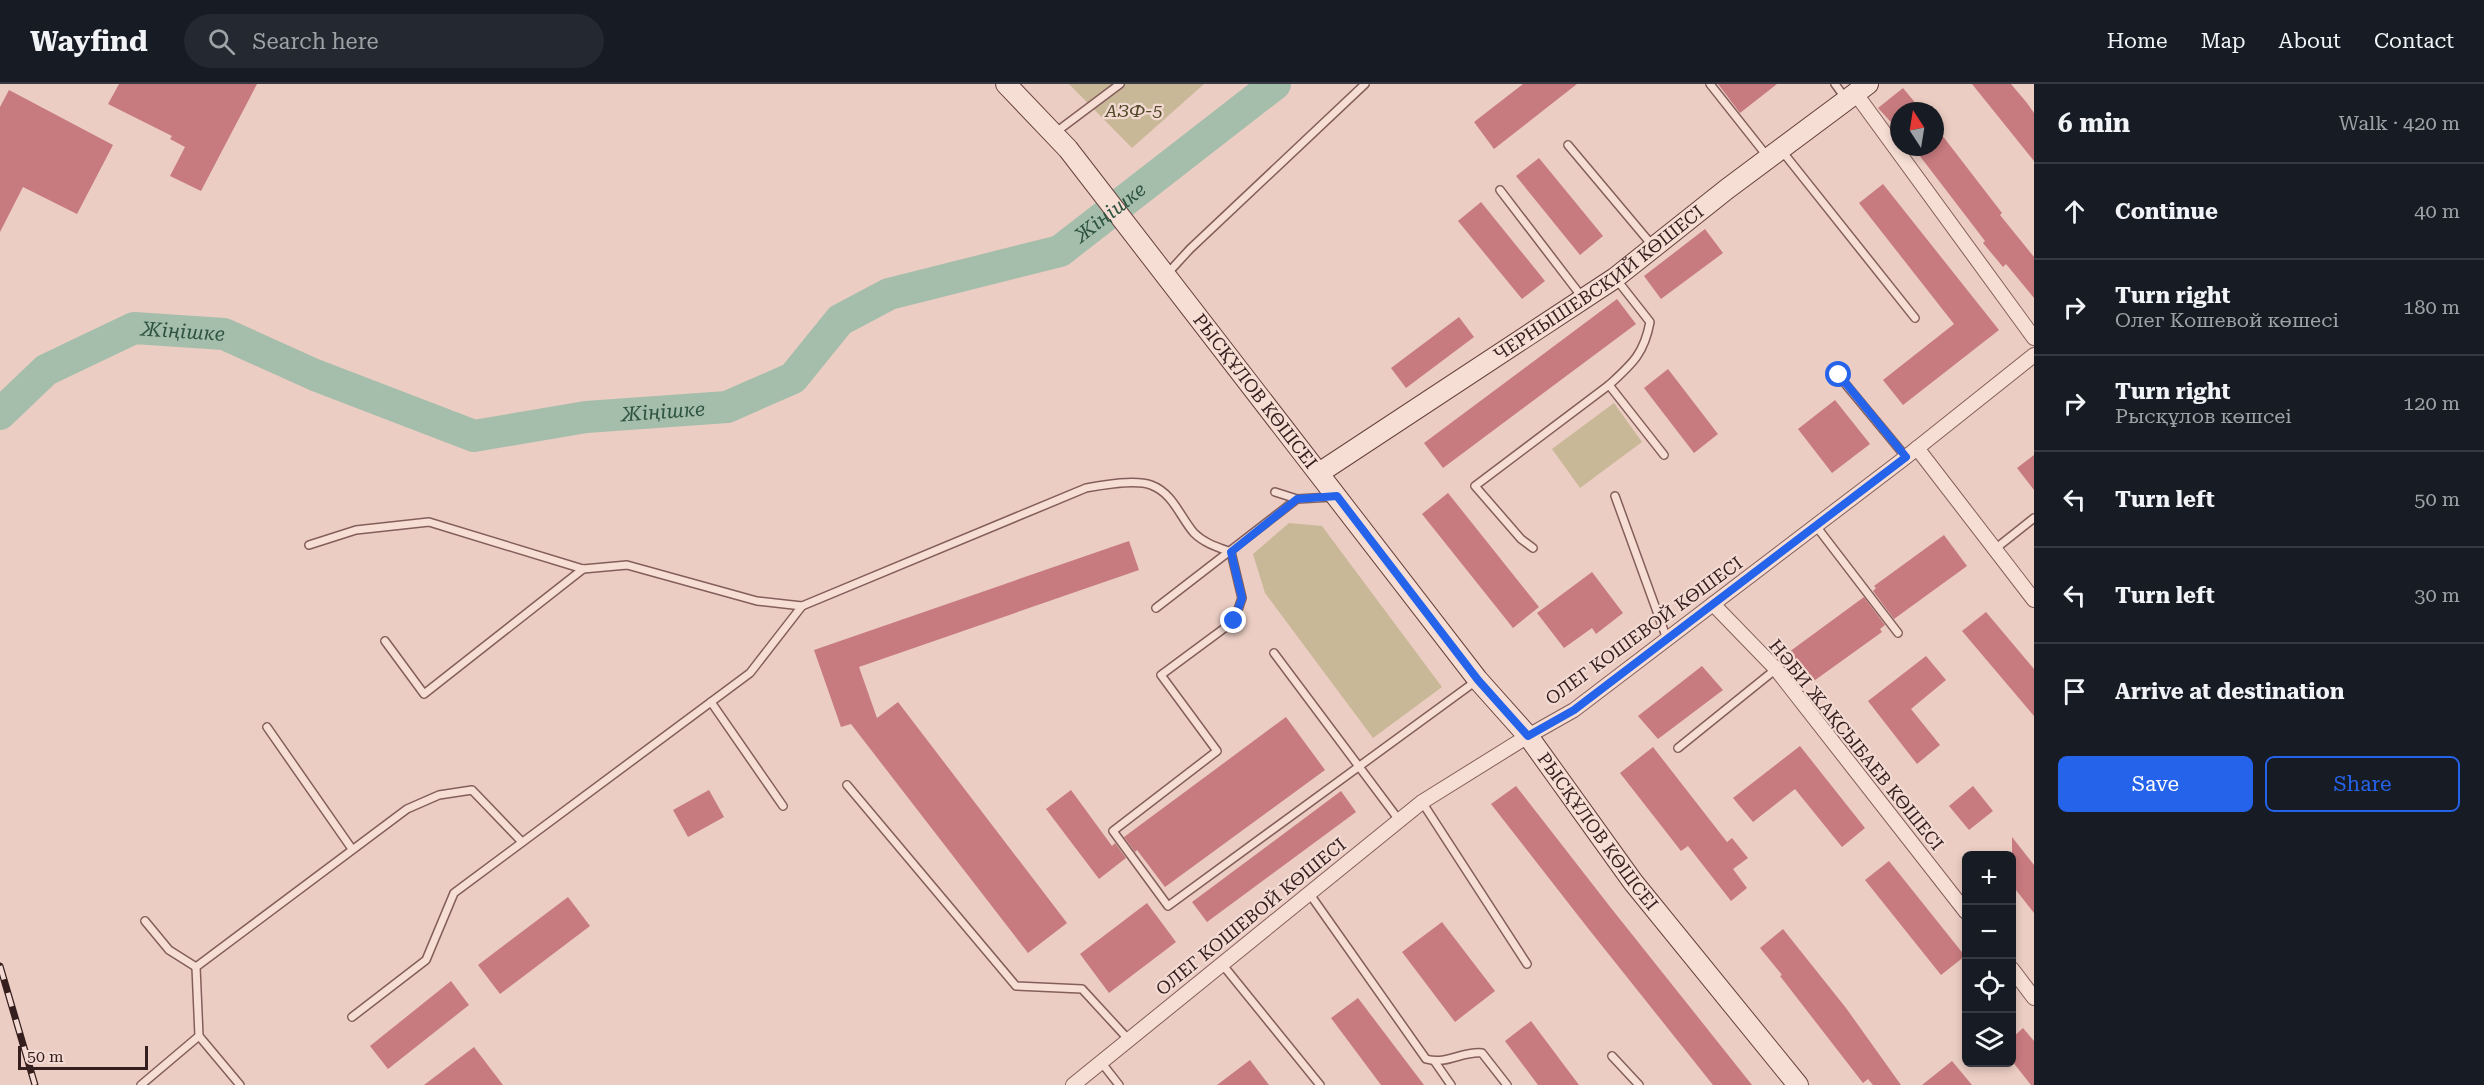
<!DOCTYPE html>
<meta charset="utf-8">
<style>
:root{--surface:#171b24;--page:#242831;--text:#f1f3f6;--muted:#9ea1a6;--line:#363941;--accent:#2563eb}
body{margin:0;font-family:"Roboto Serif",serif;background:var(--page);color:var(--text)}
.controls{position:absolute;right:18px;bottom:18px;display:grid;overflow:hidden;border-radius:9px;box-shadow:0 3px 9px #0003}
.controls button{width:54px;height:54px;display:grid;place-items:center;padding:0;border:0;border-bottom:2px solid var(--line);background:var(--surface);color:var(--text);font:30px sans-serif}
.compass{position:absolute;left:1890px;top:18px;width:54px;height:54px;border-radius:50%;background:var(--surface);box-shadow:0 3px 9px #0003;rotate:348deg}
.scale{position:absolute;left:18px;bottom:15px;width:130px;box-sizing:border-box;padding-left:6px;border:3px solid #351f1e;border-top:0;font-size:16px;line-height:21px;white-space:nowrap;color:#351f1e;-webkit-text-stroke:4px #f3dad2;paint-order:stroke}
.stop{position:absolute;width:18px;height:18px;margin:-14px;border:4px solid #2563eb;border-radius:50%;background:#fff}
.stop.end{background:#2563eb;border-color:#fff;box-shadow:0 2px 6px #0008}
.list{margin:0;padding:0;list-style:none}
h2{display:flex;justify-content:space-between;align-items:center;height:78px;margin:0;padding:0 24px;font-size:26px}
h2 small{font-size:20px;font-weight:400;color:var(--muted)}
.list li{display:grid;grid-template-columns:39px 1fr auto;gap:18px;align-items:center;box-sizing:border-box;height:96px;padding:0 24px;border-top:2px solid var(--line)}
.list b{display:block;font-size:22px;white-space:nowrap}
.list p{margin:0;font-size:20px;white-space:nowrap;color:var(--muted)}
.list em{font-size:20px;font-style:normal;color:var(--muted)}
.actions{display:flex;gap:12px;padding:18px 24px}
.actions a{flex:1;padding:14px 0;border:2px solid var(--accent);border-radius:9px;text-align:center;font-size:21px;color:var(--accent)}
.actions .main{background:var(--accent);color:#fff}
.icon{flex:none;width:33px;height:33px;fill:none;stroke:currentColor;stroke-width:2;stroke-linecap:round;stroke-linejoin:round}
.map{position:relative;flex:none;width:2034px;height:1001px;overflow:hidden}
header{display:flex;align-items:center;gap:36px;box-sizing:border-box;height:84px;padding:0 30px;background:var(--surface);border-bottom:2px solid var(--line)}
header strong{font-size:28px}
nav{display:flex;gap:33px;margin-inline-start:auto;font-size:21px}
.search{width:420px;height:54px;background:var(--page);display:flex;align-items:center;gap:15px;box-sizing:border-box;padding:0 21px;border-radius:33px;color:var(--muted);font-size:22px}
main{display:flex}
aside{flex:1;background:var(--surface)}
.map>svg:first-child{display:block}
.green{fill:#c9b897}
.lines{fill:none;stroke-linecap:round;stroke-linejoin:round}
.river{stroke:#a5beab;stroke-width:32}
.building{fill:#c87b7e}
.lane-casing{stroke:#845e5b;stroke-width:10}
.street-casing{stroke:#845e5b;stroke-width:16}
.secondary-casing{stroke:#66403e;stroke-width:22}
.lane{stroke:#f7ded5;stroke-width:7}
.street{stroke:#f7ded5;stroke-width:14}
.secondary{stroke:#f7ded5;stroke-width:20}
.rail-casing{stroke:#351f1e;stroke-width:7}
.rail{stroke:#f3dad2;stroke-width:4.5;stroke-dasharray:14;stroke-linecap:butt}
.route{stroke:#2563eb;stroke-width:8}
.labels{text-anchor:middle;stroke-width:4.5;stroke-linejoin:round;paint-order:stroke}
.park-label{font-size:18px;font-style:italic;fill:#504826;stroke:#f3dad2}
.street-label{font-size:18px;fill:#351f1e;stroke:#f3dad2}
.water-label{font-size:20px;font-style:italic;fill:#2e5440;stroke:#f3dad2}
</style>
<header>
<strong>Wayfind</strong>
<div class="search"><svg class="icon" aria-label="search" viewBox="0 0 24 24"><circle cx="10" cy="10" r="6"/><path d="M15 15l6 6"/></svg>Search here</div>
<nav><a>Home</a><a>Map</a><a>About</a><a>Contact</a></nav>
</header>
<main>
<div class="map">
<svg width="2034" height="1001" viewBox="0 0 2034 1001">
<rect width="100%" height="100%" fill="#ebcdc3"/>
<g class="green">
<polygon points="1069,0 1204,0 1132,64"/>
<polygon points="1614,319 1642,358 1580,404 1552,365"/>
<polygon points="1289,439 1322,442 1442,603 1373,654 1265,509 1253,470"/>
</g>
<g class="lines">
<path class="river" id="s1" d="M0,330L46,286L134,244L224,250L315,291L474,352L586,333L727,323L793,294L840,236L889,210L1060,167L1275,0"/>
</g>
<g class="building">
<polygon points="119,0 257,0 201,107 170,92 185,63 170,55 172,52 108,20"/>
<polygon points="1523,0 1577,0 1494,65 1474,38"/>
<polygon points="1718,0 1777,0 1740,29"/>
<polygon points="1972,0 2011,0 2027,19 2034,29 2034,77"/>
<polygon points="1903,4 1922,27 1899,27 1899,47 1878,24"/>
<polygon points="9,6 113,61 77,130 23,103 0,148 0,23"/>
<polygon points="1935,42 2002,129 2000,131 2034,173 2034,214 2006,180 2003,183 1983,159 1985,157 1913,63 1935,63"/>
<polygon points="1539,74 1603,152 1580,171 1516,92"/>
<polygon points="1883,100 1999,246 1903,321 1883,296 1954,240 1859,119"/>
<polygon points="1481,118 1545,197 1522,215 1458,137"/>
<polygon points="1705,145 1723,169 1661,215 1644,192"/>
<polygon points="1617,215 1636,240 1443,384 1424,359"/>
<polygon points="1459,233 1474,253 1406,304 1391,284"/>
<polygon points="1668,285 1718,350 1694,369 1644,304"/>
<polygon points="1835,316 1870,360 1832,389 1798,345"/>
<polygon points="2034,371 2034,406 2017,384"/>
<polygon points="1448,409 1539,523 1513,544 1422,430"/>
<polygon points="1944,451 1967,482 1894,535 1873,507 1876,504 1874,502"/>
<polygon points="1129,457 1139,486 859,583 877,634 898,618 1067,839 1028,869 851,640 841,643 814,566"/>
<polygon points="1592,488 1623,529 1596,550 1592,544 1564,564 1537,529"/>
<polygon points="1864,513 1885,541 1880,545 1882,548 1811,599 1789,568"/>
<polygon points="1986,528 2034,585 2034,632 1962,547"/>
<polygon points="1926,572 1946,596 1911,625 1940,661 1917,680 1868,617"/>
<polygon points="1702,582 1723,606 1658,655 1638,632"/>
<polygon points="1286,633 1325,686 1165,803 1137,766 1135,768 1124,753"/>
<polygon points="1800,662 1865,744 1842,763 1795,705 1753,738 1733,714"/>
<polygon points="1653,663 1727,758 1732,754 1748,774 1733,785 1747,804 1731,817 1688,762 1681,767 1620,689"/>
<polygon points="1516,702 1611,824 1752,1001 1713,1001 1587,843 1491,720"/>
<polygon points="1973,702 1993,727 1969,746 1949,722"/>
<polygon points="709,706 724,733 688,753 673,726"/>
<polygon points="1071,706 1112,762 1115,759 1126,774 1099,795 1046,725"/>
<polygon points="1341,707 1356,728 1207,838 1192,818"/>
<polygon points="2012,753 2034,781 2034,829 2012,801"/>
<polygon points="1889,777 1965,872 1941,891 1865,796"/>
<polygon points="568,813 590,842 500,910 478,881"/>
<polygon points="1147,819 1176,858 1109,909 1080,870"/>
<polygon points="1442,838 1495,907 1455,938 1402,868"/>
<polygon points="1783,845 1846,924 1901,1001 1873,1001 1868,995 1863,999 1780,892 1782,891 1760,864"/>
<polygon points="451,897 469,921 388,985 370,962"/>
<polygon points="1358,914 1424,1001 1381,1001 1331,934"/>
<polygon points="1531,937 1579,1001 1538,1001 1505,957"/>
<polygon points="2023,944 2034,957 2034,1001 2031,1001 2012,977 2012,954"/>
<polygon points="474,963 503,1001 424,1001"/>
<polygon points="1250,976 1269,1001 1217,1001"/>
<polygon points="1952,977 1972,1001 1922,1001"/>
</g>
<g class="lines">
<defs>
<g id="lane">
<polyline points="1710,0 1767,72"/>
<polyline points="1835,0 1846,15"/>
<polyline points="1056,48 1120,0"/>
<polyline points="1568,61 1652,161"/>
<polyline points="1782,67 1915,234"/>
<polyline points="1500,106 1582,213"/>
<polyline points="1167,190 1190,165 1365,0"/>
<polyline points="1838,291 1906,373"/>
<path d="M1609,301C1632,280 1644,270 1650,238L1617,196"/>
<polyline points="1275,408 1297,415 1332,413"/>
<polyline points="1615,412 1667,555"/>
<polyline points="1816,442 1898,549"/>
<polyline points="309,461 356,446 429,438 583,485 627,481 757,517 802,522"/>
<polyline points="1533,464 1521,455 1475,402 1609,301 1664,371"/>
<polyline points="1995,465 2034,434"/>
<polyline points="1156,524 1297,415"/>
<polyline points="385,557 424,610 583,485"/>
<polyline points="1274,569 1399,736"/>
<polyline points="711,618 783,722"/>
<polyline points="267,643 352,765"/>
<polyline points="1678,664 1776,585"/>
<polyline points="847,701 1016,902 1082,905 1129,956"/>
<polyline points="1422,718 1527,880"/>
<path d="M1309,809L1426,975C1447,981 1462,967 1482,969L1507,1001"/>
<polyline points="145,837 169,866 196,883"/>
<polyline points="1222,880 1320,1001"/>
<path d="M352,933L426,876L454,809L750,589L802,522L1086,404C1103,401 1135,395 1151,401C1173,409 1180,433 1194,449C1204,459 1217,463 1231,468L1242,514L1234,537L1161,591L1217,667L1113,747L1168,822L1476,597"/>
<polyline points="199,952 240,1001"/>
<polyline points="1612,972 1639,1001"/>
<polyline points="1101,978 1119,1001"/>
<polyline points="1435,978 1451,1001"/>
<polyline points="141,1001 199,952 196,883 407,725 439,711 472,706 522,758"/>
</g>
<g id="street">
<polyline points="1856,10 2034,254"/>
<polyline points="1917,364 2034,516"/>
<polyline points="1713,520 1776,585 1966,828"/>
<polyline points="2012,885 2034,914"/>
<polyline points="1073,1001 1422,718 1528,652 1574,626 1906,373 2034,271"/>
</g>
<g id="secondary">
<path id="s2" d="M1006,0L1068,65L1478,596L1528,652L1633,798L1798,1001"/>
<path id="s3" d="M1319,389L1615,194L1727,105L1868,0"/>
</g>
</defs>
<use href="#lane" class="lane-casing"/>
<use href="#street" class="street-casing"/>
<use href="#secondary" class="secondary-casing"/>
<use href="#lane" class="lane"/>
<use href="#street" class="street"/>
<use href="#secondary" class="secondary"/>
<defs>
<polyline id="rail" points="0,882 35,1001"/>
</defs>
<use href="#rail" class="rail-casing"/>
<use href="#rail" class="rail"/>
</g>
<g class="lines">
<polyline class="route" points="1234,537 1242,514 1231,468 1297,415 1337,412 1478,596 1528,652 1574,626 1906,373 1839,291"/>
</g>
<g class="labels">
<g class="park-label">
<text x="1134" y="33">АЗФ-5</text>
</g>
<g class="street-label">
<text dy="6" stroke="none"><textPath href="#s3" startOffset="338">ЧЕРНЫШЕВСКИЙ КӨШЕСІ</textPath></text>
<text dy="6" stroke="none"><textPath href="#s2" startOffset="396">РЫСҚҰЛОВ КӨШСЕІ</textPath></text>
<text transform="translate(1644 547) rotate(-36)" y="6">ОЛЕГ КОШЕВОЙ КӨШЕСІ</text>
<text transform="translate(1856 661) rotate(51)" y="6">НӘБИ ЖАҚСЫБАЕВ КӨШЕСІ</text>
<text dy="6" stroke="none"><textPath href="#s2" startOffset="954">РЫСҚҰЛОВ КӨШСЕІ</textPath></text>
<text transform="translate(1251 833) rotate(-39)" y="6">ОЛЕГ КОШЕВОЙ КӨШЕСІ</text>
</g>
<g class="water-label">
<text dy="7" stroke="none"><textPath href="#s1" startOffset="1218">Жіңішке</textPath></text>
<text dy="7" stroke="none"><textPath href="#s1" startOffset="210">Жіңішке</textPath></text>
<text dy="7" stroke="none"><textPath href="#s1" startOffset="712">Жіңішке</textPath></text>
</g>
</g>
</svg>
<div class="controls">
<button>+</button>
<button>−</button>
<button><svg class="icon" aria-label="locate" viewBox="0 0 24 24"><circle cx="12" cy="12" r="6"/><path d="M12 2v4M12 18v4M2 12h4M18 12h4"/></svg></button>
<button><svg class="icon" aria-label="layers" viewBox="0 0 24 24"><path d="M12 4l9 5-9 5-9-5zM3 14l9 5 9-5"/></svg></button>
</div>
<svg class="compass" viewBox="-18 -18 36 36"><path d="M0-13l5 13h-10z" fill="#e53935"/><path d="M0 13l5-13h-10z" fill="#9ea1a6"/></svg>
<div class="scale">50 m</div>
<div class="stop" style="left:1839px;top:291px"></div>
<div class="stop end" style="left:1234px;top:537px"></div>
</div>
<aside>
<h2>6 min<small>Walk · 420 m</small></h2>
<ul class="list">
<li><svg class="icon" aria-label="ahead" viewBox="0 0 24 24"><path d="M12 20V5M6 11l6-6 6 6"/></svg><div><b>Continue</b></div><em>40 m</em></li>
<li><svg class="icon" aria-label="right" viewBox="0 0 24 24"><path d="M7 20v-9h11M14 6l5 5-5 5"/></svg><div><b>Turn right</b><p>Олег Кошевой көшесі</p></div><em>180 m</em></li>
<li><svg class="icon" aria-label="right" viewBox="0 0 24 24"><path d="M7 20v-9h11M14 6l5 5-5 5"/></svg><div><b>Turn right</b><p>Рысқұлов көшсеі</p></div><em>120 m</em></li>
<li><svg class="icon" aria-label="left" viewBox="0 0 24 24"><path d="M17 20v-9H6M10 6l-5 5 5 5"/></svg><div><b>Turn left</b></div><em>50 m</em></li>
<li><svg class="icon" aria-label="left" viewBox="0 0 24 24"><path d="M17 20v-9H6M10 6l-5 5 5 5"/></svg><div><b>Turn left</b></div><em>30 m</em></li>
<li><svg class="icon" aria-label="arrive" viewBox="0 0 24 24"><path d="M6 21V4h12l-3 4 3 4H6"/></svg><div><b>Arrive at destination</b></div></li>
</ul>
<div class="actions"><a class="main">Save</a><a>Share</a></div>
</aside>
</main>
